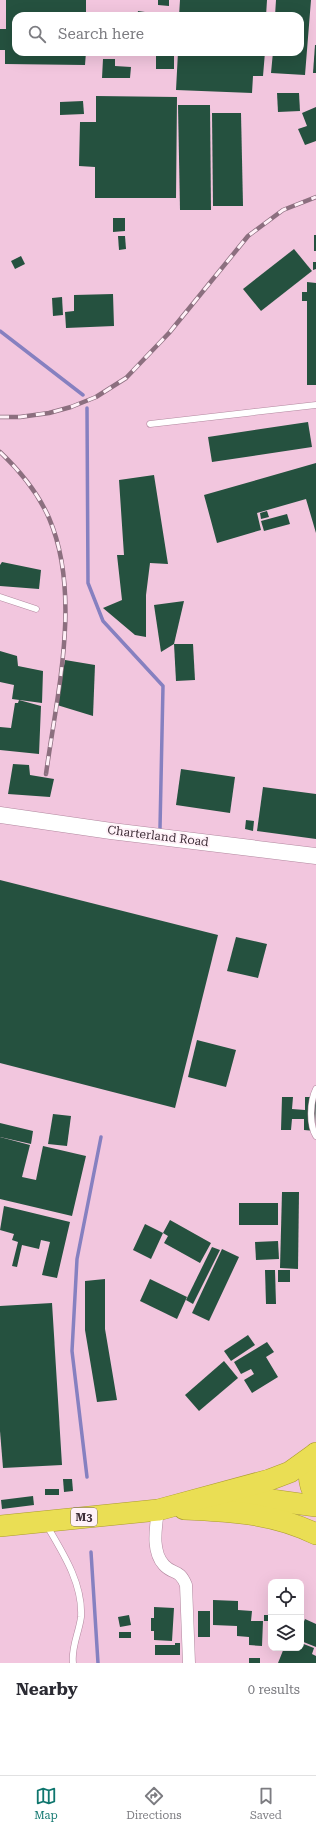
<!DOCTYPE html>
<style>
:root{--surface:#fff;--page:#f7f7f7;--text:#2b2b33;--muted:#7c7c81;--line:#e1e1e2;--accent:#0f766e}
body{margin:0;font-family:"Roboto Serif",serif;background:var(--page);color:var(--text)}
.controls{position:absolute;right:12px;bottom:12px;display:grid;overflow:hidden;border-radius:8px;box-shadow:0 4px 16px #0002}
.controls button{width:36px;height:36px;display:grid;place-items:center;padding:0;border:0;border-bottom:1px solid var(--line);background:var(--surface);color:var(--text);font:20px sans-serif}
.list{margin:0;padding:0;list-style:none}
h2{display:flex;justify-content:space-between;align-items:center;height:52px;margin:0;padding:0 16px;font-size:17px}
h2 small{font-size:13px;font-weight:400;color:var(--muted)}
.icon{flex:none;width:22px;height:22px;fill:none;stroke:currentColor;stroke-width:2;stroke-linecap:round;stroke-linejoin:round}
.map{position:relative;flex:none;width:316px;height:1663px;overflow:hidden}
.search{position:absolute;background:var(--surface);box-shadow:0 4px 16px #0002;left:12px;right:12px;top:12px;height:44px;display:flex;align-items:center;gap:10px;box-sizing:border-box;padding:0 14px;border-radius:12px;color:var(--muted);font-size:15px}
.sheet{height:112px;background:var(--surface)}
nav{display:flex;justify-content:space-around;align-items:center;box-sizing:border-box;height:56px;border-top:1px solid var(--line);background:var(--surface);font-size:11px;color:var(--muted)}
nav a{display:grid;justify-items:center;gap:2px}
nav .on{color:var(--accent)}
.map>svg:first-child{display:block}
.lines{fill:none;stroke-linecap:round;stroke-linejoin:round}
.stream{stroke:#8680c0;stroke-width:3.5}
.building{fill:#25513f}
.service-casing{stroke:#b2889f;stroke-width:7}
.minor-casing{stroke:#b2889f;stroke-width:13}
.tertiary-casing{stroke:#b2889f;stroke-width:17}
.trunk-casing{stroke:#ab9c2f;stroke-width:22}
.service{stroke:#fff;stroke-width:6}
.minor{stroke:#fff;stroke-width:12}
.tertiary{stroke:#fff;stroke-width:16}
.trunk{stroke:#eade54;stroke-width:21}
.rail-casing{stroke:#8c6f7f;stroke-width:4.5}
.rail{stroke:#fff1f8;stroke-width:3;stroke-dasharray:9;stroke-linecap:butt}
.labels{text-anchor:middle;stroke-width:4;stroke-linejoin:round;paint-order:stroke}
.shield{fill:#fff1f8;stroke:#796972;stroke-width:1}
.shield-label{font-size:11px;font-weight:bold;fill:#402f39}
.street-label{font-size:12px;fill:#402f39;stroke:#fff1f8}
</style>
<div class="map">
<svg width="316" height="1663" viewBox="0 0 316 1663">
<rect width="100%" height="100%" fill="#f2c6de"/>
<g class="lines">
<g class="stream">
<polyline points="0,331 83,395"/>
<polyline points="87,408 88,583 103,621 163,686 160,828"/>
<polyline points="87,1477 72,1351 77,1259 101,1137"/>
<polyline points="91,1552 98,1663"/>
</g>
</g>
<g class="building">
<polygon points="6,0 86,0 86,16 16,16 16,52 86,52 85,65 5,64 5,50 0,50 0,29 6,29"/>
<polygon points="158,0 169,0 169,6 158,5"/>
<polygon points="180,0 267,0 266,16 179,16"/>
<polygon points="276,0 311,0 305,75 271,73 273,52 300,52 300,16 275,16"/>
<polygon points="138,11 152,13 152,16 137,16"/>
<polygon points="315,45 316,45 316,73 313,73"/>
<rect x="102" y="52" width="21" height="2"/>
<rect x="125" y="52" width="6" height="4"/>
<rect x="156" y="52" width="18" height="17"/>
<polygon points="178,52 265,52 263,76 253,76 252,93 176,90"/>
<polygon points="103,59 115,59 115,66 131,67 130,78 102,78"/>
<polygon points="277,93 299,93 300,111 278,112"/>
<polygon points="96,96 177,97 176,198 95,198 95,167 79,166 80,122 96,122"/>
<polygon points="83,101 84,114 60,115 60,102"/>
<polygon points="178,105 210,105 211,210 180,210"/>
<polygon points="316,107 316,141 305,145 298,129 307,126 302,113"/>
<polygon points="212,113 241,113 243,206 213,206"/>
<polygon points="113,218 125,218 125,231 113,232"/>
<rect x="314" y="235" width="2" height="16"/>
<polygon points="118,236 125,236 126,249 119,250"/>
<polygon points="294,249 312,271 261,311 243,289"/>
<polygon points="21,256 25,264 15,269 11,261"/>
<polygon points="313,262 316,262 316,269 313,270"/>
<polygon points="307,282 316,283 316,385 307,385 307,301 302,301 302,292 307,292"/>
<polygon points="113,294 114,326 66,328 65,312 74,311 74,295"/>
<polygon points="62,297 63,315 53,316 52,298"/>
<polygon points="308,422 312,447 212,462 208,437"/>
<polygon points="316,463 316,533 306,499 257,513 261,530 217,543 204,495"/>
<polygon points="154,475 168,564 150,563 146,595 146,637 135,635 103,608 122,600 117,555 124,555 119,480"/>
<polygon points="267,511 269,517 261,519 260,513"/>
<polygon points="287,514 290,524 264,531 261,521"/>
<polygon points="2,562 41,570 39,589 0,586 0,565"/>
<polygon points="184,601 174,644 161,652 154,605"/>
<polygon points="174,644 193,644 195,680 176,681"/>
<polygon points="0,651 17,656 18,666 43,671 42,703 12,699 14,685 0,682"/>
<polygon points="65,660 95,665 93,716 57,705"/>
<polygon points="19,700 41,706 39,754 0,750 0,727 11,728 15,703 18,703"/>
<polygon points="13,764 29,765 30,775 54,779 50,797 8,794"/>
<polygon points="181,769 235,777 230,813 176,805"/>
<polygon points="263,787 316,794 316,839 257,831"/>
<polygon points="246,820 254,821 253,831 245,829"/>
<polygon points="0,880 218,935 175,1108 0,1063"/>
<polygon points="236,937 267,944 258,978 227,971"/>
<polygon points="197,1040 236,1050 226,1087 188,1077"/>
<polygon points="282,1097 293,1097 292,1109 305,1110 305,1097 316,1097 315,1131 304,1130 304,1119 292,1119 291,1130 281,1130"/>
<polygon points="53,1114 71,1116 67,1146 48,1144"/>
<polygon points="0,1123 33,1131 31,1144 0,1137"/>
<polygon points="0,1137 30,1145 22,1177 36,1180 43,1146 86,1156 72,1216 0,1199"/>
<polygon points="282,1192 299,1192 298,1269 280,1268"/>
<rect x="239" y="1203" width="39" height="22"/>
<polygon points="4,1206 70,1222 57,1278 42,1275 50,1242 41,1240 39,1249 22,1245 17,1267 12,1266 18,1242 12,1240 14,1234 0,1230"/>
<polygon points="170,1220 211,1243 200,1263 164,1243 168,1236 163,1233"/>
<polygon points="145,1224 163,1233 151,1259 133,1250"/>
<polygon points="278,1241 279,1259 256,1260 255,1242"/>
<polygon points="212,1247 220,1250 193,1304 186,1300"/>
<polygon points="222,1249 239,1257 209,1321 192,1313"/>
<polygon points="265,1270 275,1270 276,1304 266,1304"/>
<rect x="278" y="1270" width="12" height="12"/>
<polygon points="105,1279 105,1329 117,1400 97,1402 85,1330 85,1281"/>
<polygon points="150,1279 187,1297 177,1319 140,1301"/>
<polygon points="52,1303 62,1465 3,1468 0,1431 0,1306"/>
<polygon points="248,1335 255,1345 231,1361 224,1351"/>
<polygon points="267,1342 274,1352 266,1357 278,1377 252,1393 244,1380 254,1374 251,1369 241,1374 234,1362"/>
<polygon points="224,1361 238,1378 199,1411 185,1395"/>
<polygon points="63,1479 72,1479 73,1491 64,1492"/>
<rect x="45" y="1489" width="14" height="6"/>
<polygon points="33,1496 34,1505 2,1509 1,1500"/>
<polygon points="213,1600 238,1601 238,1610 252,1611 251,1621 263,1621 262,1646 249,1645 249,1637 237,1636 237,1626 213,1625"/>
<polygon points="270,1605 271,1606 271,1612 268,1611"/>
<polygon points="154,1607 174,1608 172,1641 154,1640 154,1631 151,1631 151,1618 154,1618"/>
<rect x="198" y="1611" width="12" height="26"/>
<polygon points="129,1615 131,1625 120,1627 118,1617"/>
<rect x="264" y="1615" width="7" height="6"/>
<polygon points="305,1619 316,1624 316,1647 301,1641 301,1629"/>
<rect x="119" y="1632" width="12" height="6"/>
<polygon points="175,1643 180,1643 180,1655 155,1655 155,1645 175,1645"/>
<polygon points="301,1643 314,1648 312,1654 316,1656 316,1663 278,1663 284,1648 301,1648"/>
<rect x="249" y="1658" width="11" height="5"/>
</g>
<g class="lines">
<defs>
<g id="service">
<polyline points="150,424 316,405"/>
<polyline points="0,597 36,609"/>
<path d="M316,1089C310,1101 309,1125 316,1136"/>
<path d="M47,1526C63,1553 83,1584 81,1617C79,1633 71,1647 73,1663"/>
</g>
<path id="minor" d="M158,1510C156,1527 151,1551 164,1565C173,1575 179,1568 186,1585L189,1663"/>
<polyline id="tertiary" points="0,815 111,831 316,856"/>
<g id="trunk">
<path d="M316,1453C307,1466 307,1483 316,1497"/>
<polyline points="229,1499 264,1499 316,1506"/>
<path d="M184,1509C230,1511 274,1513 316,1534"/>
<polyline points="0,1526 158,1510 269,1480 290,1472 315,1454"/>
</g>
</defs>
<use href="#service" class="service-casing"/>
<use href="#minor" class="minor-casing"/>
<use href="#tertiary" class="tertiary-casing"/>
<use href="#trunk" class="trunk-casing"/>
<use href="#service" class="service"/>
<use href="#minor" class="minor"/>
<use href="#tertiary" class="tertiary"/>
<use href="#trunk" class="trunk"/>
<defs>
<g id="rail">
<polyline points="0,417 20,417 49,413 71,407 96,397 126,378 169,333 248,236 283,210 316,197"/>
<path d="M0,452C19,470 38,493 49,518C82,595 57,693 46,774"/>
</g>
</defs>
<use href="#rail" class="rail-casing"/>
<use href="#rail" class="rail"/>
</g>
<g class="labels">
<rect class="shield" x="71" y="1508" width="26" height="18" rx="3"/>
<g class="shield-label">
<text x="84" y="1521">M3</text>
</g>
<g class="street-label">
<text transform="translate(158 836) rotate(7)" y="4">Charterland Road</text>
</g>
</g>
</svg>
<div class="controls">
<button><svg class="icon" aria-label="locate" viewBox="0 0 24 24"><circle cx="12" cy="12" r="6"/><path d="M12 2v4M12 18v4M2 12h4M18 12h4"/></svg></button>
<button><svg class="icon" aria-label="layers" viewBox="0 0 24 24"><path d="M12 4l9 5-9 5-9-5zM3 14l9 5 9-5"/></svg></button>
</div>
<div class="search"><svg class="icon" aria-label="search" viewBox="0 0 24 24"><circle cx="10" cy="10" r="6"/><path d="M15 15l6 6"/></svg>Search here</div>
</div>
<section class="sheet">
<h2>Nearby<small>0 results</small></h2>
<ul class="list">
</ul>
</section>
<nav>
<a class="on"><svg class="icon" aria-label="map" viewBox="0 0 24 24"><path d="M3 6l6-2 6 2 6-2v14l-6 2-6-2-6 2zM9 4v14M15 6v14"/></svg>Map</a>
<a><svg class="icon" aria-label="directions" viewBox="0 0 24 24"><path d="M12 3l9 9-9 9-9-9zM9 14v-3h6M13 9l2 2-2 2"/></svg>Directions</a>
<a><svg class="icon" aria-label="saved" viewBox="0 0 24 24"><path d="M7 4h10v16l-5-4-5 4z"/></svg>Saved</a>
</nav>
